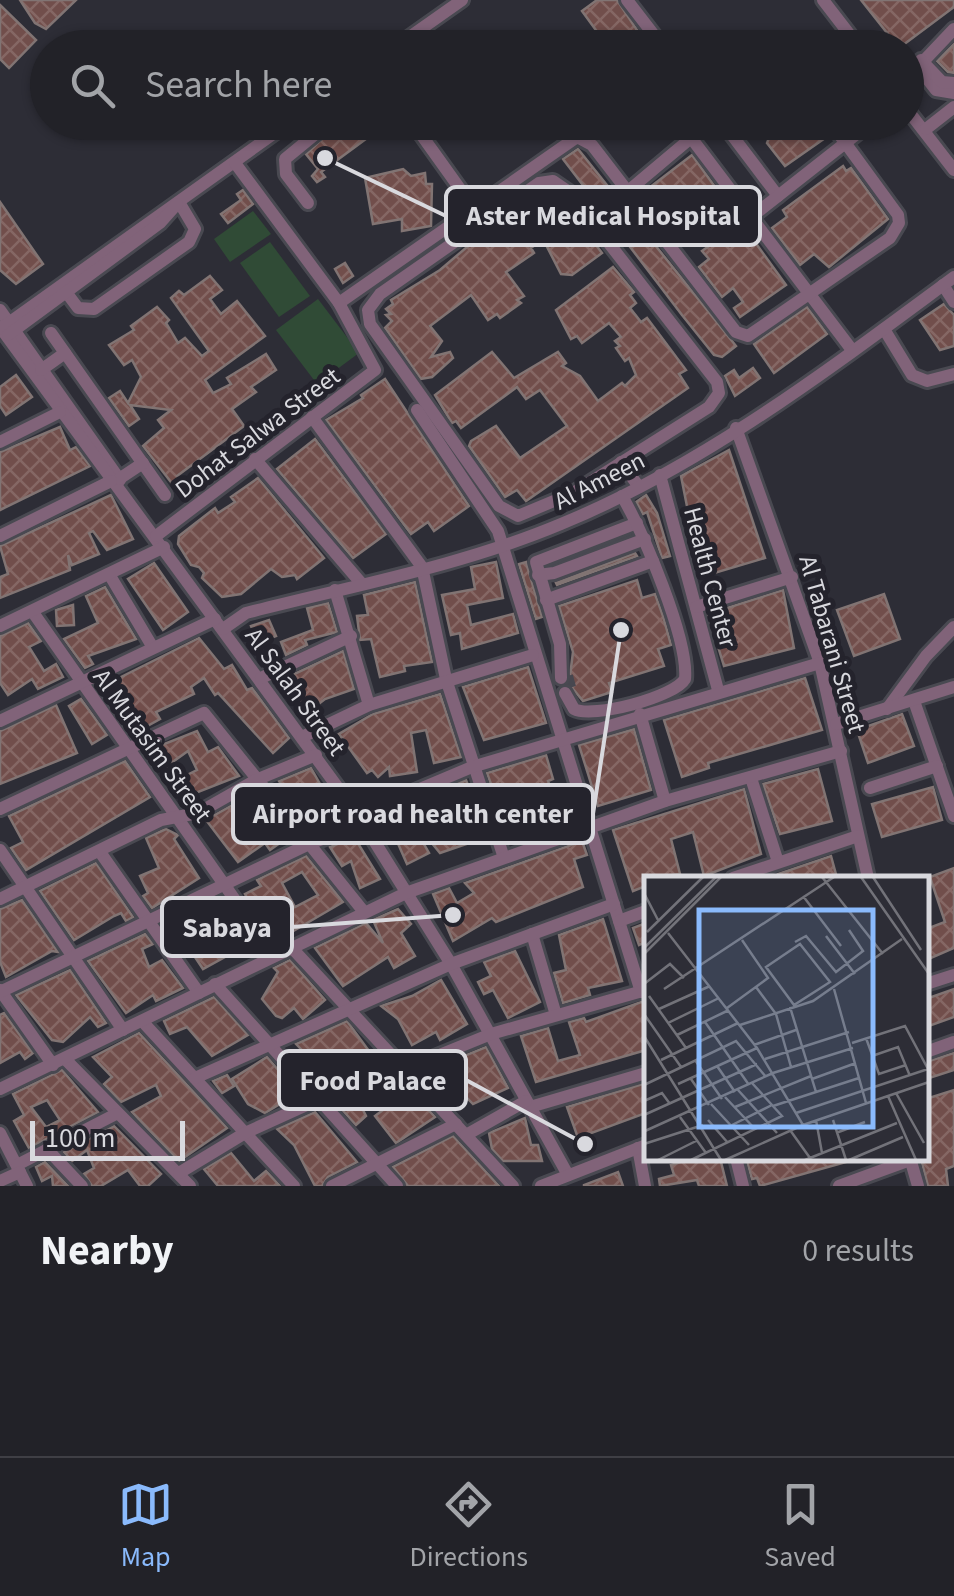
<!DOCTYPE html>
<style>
:root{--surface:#222228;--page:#2a2a30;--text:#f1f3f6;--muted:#a2a4a8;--line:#3f3f45;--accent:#8abafc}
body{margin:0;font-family:"Source Sans 3",sans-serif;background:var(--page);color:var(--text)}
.scale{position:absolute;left:30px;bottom:25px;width:155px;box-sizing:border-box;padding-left:10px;border:5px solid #d9d9de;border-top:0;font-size:28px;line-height:35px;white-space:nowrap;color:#d9d9de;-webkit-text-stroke:8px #24232c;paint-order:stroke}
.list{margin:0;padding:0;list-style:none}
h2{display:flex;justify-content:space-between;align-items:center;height:130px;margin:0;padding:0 40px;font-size:42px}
h2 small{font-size:32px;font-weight:400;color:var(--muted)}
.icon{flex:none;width:55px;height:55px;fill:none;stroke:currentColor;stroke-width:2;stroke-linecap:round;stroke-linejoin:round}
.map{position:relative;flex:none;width:954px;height:1186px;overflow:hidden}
.search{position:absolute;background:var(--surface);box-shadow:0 2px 8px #0004;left:30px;right:30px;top:30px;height:110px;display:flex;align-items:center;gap:25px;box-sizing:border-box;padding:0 35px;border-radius:55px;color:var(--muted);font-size:38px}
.sheet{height:270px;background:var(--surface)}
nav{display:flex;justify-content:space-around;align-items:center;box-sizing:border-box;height:140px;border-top:2px solid var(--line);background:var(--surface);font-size:28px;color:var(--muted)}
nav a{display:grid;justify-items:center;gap:5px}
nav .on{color:var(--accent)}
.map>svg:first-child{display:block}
.pitch{fill:#304b36}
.building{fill:url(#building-cross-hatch);stroke:#817473;stroke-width:2.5;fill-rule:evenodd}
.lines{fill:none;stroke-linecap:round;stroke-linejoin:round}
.minor-tunnel{stroke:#47474f;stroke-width:12;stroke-dasharray:12 6;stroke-linecap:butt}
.minor-casing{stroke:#494951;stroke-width:18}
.minor{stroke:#816379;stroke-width:12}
.labels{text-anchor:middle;stroke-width:10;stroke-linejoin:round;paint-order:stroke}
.street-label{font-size:25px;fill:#d9d9de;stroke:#24232c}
.inset-road{fill:none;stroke:#727279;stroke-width:2.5}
.view{fill:#8abafc;fill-opacity:0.15;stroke:#8abafc;stroke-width:5}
.inset-edge{fill:none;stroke:#d9d9de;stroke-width:5}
.leader{fill:none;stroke:#d9d9de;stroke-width:4}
.callout-dot{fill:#d9d9de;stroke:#24232c;stroke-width:4}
.callout{fill:#24232c;stroke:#d9d9de;stroke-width:4}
.callout-label{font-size:28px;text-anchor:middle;font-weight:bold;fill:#d9d9de}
</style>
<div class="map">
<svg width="954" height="1186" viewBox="0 0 954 1186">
<defs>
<pattern id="building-cross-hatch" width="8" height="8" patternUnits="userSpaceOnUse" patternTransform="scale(2.5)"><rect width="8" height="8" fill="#714e4b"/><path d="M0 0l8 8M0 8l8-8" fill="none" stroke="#856764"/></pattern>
</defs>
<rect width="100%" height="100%" fill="#2d2d36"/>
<g class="pitch">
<polygon points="253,211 271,234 230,262 214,239"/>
<polygon points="270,242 310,296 279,317 240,263"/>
<polygon points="318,299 359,353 317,384 276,330"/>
</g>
<g class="building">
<polygon points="20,0 76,0 46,29 35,23"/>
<polygon points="597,0 617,0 637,30 614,48 609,48 582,11"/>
<polygon points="861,0 954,0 954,7 899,48"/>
<polygon points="0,5 36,40 9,68 0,59"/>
<polygon points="954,44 954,73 948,72 937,61"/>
<polygon points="340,122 389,122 321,172 325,177 317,182 312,176 318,169 306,154"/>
<polygon points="785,122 817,122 828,136 785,166 767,143 771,133"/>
<polygon points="578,149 736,346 722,357 714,355 682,315 563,159"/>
<polygon points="692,155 786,285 740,317 734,308 743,302 733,288 722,297 699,267 709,259 702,251 726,234 718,222 693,239 690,234 681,241 662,218 670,212 649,188"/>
<polygon points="843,166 846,171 851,168 888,219 829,267 814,254 800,265 772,228 787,217 783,210"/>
<polygon points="403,169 411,176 425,173 426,184 432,184 431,226 402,231 402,219 373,224 365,178"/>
<polygon points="243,190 253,204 228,223 221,214 241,200 237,194"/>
<polygon points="544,197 552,206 562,200 602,253 572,275 561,274 543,239 531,248 534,253 506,272 524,296 517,300 521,303 500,318 497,314 488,320 471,295 430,326 442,341 431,357 450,352 453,358 432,377 421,379 385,328 392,321 386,315 391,314 386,309 393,304 391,300 440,270 474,241 476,244 490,236 535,199"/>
<polygon points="0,202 43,264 16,284 0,270"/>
<polygon points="345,263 353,276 343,283 335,269"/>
<polygon points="613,267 634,292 630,295 636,303 630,308 641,322 647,318 686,370 679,374 688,388 526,501 517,490 505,497 469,446 471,441 496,426 520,458 567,426 540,390 526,399 517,387 461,428 456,421 452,423 435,395 492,352 514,378 558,352 566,363 562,366 580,376 598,401 622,383 625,386 636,375 629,358 625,361 616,348 620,346 615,341 621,337 609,323 582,343 577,336 571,339 556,310"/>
<polygon points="210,276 222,290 210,299 221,314 237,301 265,336 205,380 213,393 231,384 227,378 266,354 276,370 251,387 256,392 232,409 244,426 177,476 188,490 181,495 143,446 164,428 158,420 171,410 130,405 139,419 129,426 109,398 120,391 128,403 141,377 132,360 124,365 109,345 134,330 131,326 157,307 169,320 166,323 178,343 185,338 202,356 209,351 171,298 179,291 184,295"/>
<polygon points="944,304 954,315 954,346 940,350 920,320"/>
<polygon points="807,307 827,334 774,373 754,344"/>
<polygon points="753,368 760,378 735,396 725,376 734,370 739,378"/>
<polygon points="16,375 32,397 6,415 0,406 0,387"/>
<polygon points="385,379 469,506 434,531 428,522 411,534 326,420 363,398 361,395"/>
<polygon points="60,427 70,450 76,447 90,466 0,510 0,452"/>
<polygon points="315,439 386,534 353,558 277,469"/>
<polygon points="729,450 765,558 701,577 681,476"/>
<polygon points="258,478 324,558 297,579 295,575 282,577 271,569 241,594 222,597 202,578 204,573 199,567 191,565 178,544 179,536 215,508 218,513 235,502 231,497"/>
<polygon points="111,495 133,539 107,550 93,531 89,533 99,554 72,565 68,555 70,570 0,598 0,577 8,574 0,546"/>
<polygon points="646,495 657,513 670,556 662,558 647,512 643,514 636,502"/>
<polygon points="635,553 637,556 557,585 556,583"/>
<polygon points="496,562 503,598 467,605 471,625 513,614 518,633 462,649 460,633 451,635 442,595 475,589 471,567"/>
<polygon points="526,562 542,617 536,619 519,564"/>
<polygon points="154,563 188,612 163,630 128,579"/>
<polygon points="637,580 642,598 655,594 663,616 671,645 658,649 664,666 609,683 612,692 583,701 569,684 573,652 559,606"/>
<polygon points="415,582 432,662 404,666 405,671 380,677 371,639 360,640 357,616 368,615 364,595"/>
<polygon points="105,587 136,639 88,656 93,664 85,668 64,639 98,623 86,596"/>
<polygon points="783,590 794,648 724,666 708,614"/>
<polygon points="884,594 900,639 854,656 837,610"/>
<polygon points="328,603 337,632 305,640 307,645 286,655 281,642 313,630 307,608"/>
<polygon points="73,605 74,625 57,626 56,610"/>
<polygon points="269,620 276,636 258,643 251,626"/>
<polygon points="28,623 41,641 29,647 44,671 56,664 63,677 38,689 32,679 8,695 0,683 0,636"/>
<polygon points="199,638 224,669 232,665 247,690 252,688 289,738 273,753 218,693 215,695 204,678 191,687 194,694 156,712 160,719 140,730 123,699 114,704 105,685"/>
<polygon points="343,651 354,689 325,699 307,713 295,699 303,693 292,675"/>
<polygon points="528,667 546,723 484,740 463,687"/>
<polygon points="805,678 822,730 708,763 709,768 682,777 664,720"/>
<polygon points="440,694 461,757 434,763 426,730 411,733 417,772 390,776 389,767 378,777 372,770 367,773 339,734 373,714"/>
<polygon points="81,699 107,735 92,744 69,706"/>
<polygon points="56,705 77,753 0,784 0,731"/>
<polygon points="902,714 914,746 868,763 857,730"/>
<polygon points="634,729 651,790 598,806 579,745"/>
<polygon points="197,731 208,752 218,747 239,776 193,794 183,777 197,770 188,751 167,766 154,748"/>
<polygon points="546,755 553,779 548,781 561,818 508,831 487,773"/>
<polygon points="125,761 150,797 26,870 11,848 23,842 9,816"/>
<polygon points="311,768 339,818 317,829 300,798 292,799 279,781"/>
<polygon points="818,769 832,821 780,834 763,784"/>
<polygon points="466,780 487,837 440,853 426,836 421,839 429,853 407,864 385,814"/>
<polygon points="933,787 942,820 882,837 872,804"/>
<polygon points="744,789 761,854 704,876 693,832 671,839 680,874 646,878 646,886 633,891 613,830"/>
<polygon points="254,793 287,838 270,850 265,843 238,862 206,820"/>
<polygon points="166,829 178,835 174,839 199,878 152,908 143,896 148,893 140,876 159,868 146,838"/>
<polygon points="354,837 380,879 360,888 351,861 342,866 330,847"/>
<polygon points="582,841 587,855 574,859 583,887 496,922 492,918 453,941 433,894 449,888 457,903 474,893 465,883"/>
<path d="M306,856L343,902L283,937L263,899L251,905L245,894L261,886L257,880ZM302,872L318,895L295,907L282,883Z"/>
<polygon points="831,856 837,878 779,878 778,874"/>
<polygon points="96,863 133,917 126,921 121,913 114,916 74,940 40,891"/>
<polygon points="954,868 954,948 926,960 926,929 945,922 930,877"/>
<polygon points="221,897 252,942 203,969 171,921"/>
<polygon points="22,900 58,952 52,951 6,977 0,962 0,909"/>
<polygon points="398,909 411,924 401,933 415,956 394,968 388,957 343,986 315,948 366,923 383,943 373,920"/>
<polygon points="603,919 622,981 588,988 590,995 563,1003 554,973 566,970 559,935"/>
<polygon points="646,923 646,942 639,945 633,928"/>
<polygon points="145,934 153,944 142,949 149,967 162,960 183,988 156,1001 153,995 126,1013 88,961"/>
<polygon points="515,951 540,1002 508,1018 493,990 484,994 478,982 491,976 484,962"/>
<polygon points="290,960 325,1000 303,1019 294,1008 282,1018 276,1016 262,999 278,972 274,968"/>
<polygon points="70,970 106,1023 98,1027 90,1017 63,1042 52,1040 16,995"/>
<polygon points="441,980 467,1024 440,1040 436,1032 412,1045 398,1019 381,1006 412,996"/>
<polygon points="954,989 954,1017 926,1027 926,999"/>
<polygon points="214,997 248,1035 212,1056 187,1027 170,1034 164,1021"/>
<polygon points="644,1001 646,1050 536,1082 521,1036 548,1028 558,1061 580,1055 569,1022 584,1018 586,1022"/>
<polygon points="4,1013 33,1053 25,1059 20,1052 0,1063 0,1015"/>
<polygon points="347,1021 377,1062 354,1072 351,1068 331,1080 296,1044"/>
<polygon points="139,1033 227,1128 179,1161 132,1112 161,1096 156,1085 121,1102 104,1084 112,1077 93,1057"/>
<polygon points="486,1047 508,1088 473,1104 437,1067"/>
<polygon points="954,1053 954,1070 926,1079 926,1062"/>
<polygon points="267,1057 298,1093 265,1113 248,1104 232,1079"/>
<path d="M62,1070L98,1112L29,1148L14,1121L24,1115L13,1094ZM47,1100L60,1120L46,1127L31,1107Z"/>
<polygon points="227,1075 234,1086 222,1093 213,1081"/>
<polygon points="392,1077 405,1096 411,1091 435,1117 396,1143 375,1116 387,1107 373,1086"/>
<polygon points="646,1083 646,1113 578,1138 567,1107"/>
<polygon points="954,1090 954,1166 946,1169 948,1186 928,1186 922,1163 926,1161 926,1099"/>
<polygon points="355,1094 366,1116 356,1125 336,1103"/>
<polygon points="315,1112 357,1162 328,1177 322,1186 315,1186 294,1145 277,1129"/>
<polygon points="525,1118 531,1145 538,1145 542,1161 503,1161 492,1149 489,1133"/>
<polygon points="114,1126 161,1174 148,1186 140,1186 128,1170 101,1186 92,1186 84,1174 94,1168 87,1150 72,1161 64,1152"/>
<polygon points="453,1136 499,1186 408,1186 393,1167"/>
<polygon points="231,1153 254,1181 266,1171 280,1186 218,1186 204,1169"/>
<polygon points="694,1158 720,1158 727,1186 699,1186 697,1180 660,1186 659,1179 674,1175 671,1165"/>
<polygon points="746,1158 853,1158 853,1160 760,1186 757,1178 752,1179"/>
<polygon points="45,1162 68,1186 53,1186 52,1176 42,1181 36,1167"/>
<polygon points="618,1172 623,1186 584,1186 584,1185"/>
</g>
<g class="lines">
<polyline class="minor-tunnel" points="567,676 571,691"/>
<defs>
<g id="minor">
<polyline points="627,0 664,48"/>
<polyline points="823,0 860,48"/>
<polyline points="954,29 918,67 936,90 954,93"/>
<polyline points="394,48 462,0"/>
<polyline points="921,60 942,82 954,83"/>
<polyline points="906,108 954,170"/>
<polyline points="722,122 778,196"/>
<polyline points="415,126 473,207"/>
<polyline points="926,129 954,107"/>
<polyline points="692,139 852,350"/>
<polygon points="553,181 569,192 717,382 719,393 709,407 573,493 518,516 499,506 370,324 368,310 380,294 539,183"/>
<polyline points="628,191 710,122"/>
<polyline points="308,203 286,174 285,159 330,122"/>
<polyline points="750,218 872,122"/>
<polyline points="943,285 954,302"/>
<polyline points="66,292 78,308 94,309 189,242 195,229 179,202"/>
<polyline points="339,303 577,137 592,145 736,332 748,336 890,238 899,223 898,215 830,122"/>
<polyline points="0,310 120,480"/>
<polyline points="0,327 358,815 451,964 568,1175"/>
<polyline points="0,329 290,122"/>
<polyline points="884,329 912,375 927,381 954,374"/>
<polyline points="51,333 165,495"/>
<polyline points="8,335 160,223 177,204"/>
<polyline points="41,370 65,353"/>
<polyline points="417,410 498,531 641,992"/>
<polyline points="312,417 422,567 446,679 503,855"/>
<polyline points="736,428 820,663 868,878"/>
<polyline points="0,442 60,412"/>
<polyline points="255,459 361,583"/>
<polyline points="621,462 639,487"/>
<polyline points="660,475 718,690"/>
<polyline points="119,479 143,463"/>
<polyline points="0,536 111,481"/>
<polyline points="156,536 375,370 339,303 235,163"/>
<polyline points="109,574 152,646"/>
<polyline points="538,575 554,573 645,539"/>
<polyline points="335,590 369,705"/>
<polyline points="546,600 653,561"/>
<polyline points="696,607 792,577"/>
<polyline points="32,611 273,954"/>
<polyline points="0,626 164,547"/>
<path d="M223,629L246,613C351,586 461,566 561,524C703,466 832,367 954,277"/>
<polyline points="261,678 351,636"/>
<polyline points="561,678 560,644 536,562 637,523"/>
<path d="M565,693L574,709C592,719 675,697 685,679C689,640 643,532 622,496"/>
<polyline points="914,701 954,816"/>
<polyline points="887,709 926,656 954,627"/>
<polyline points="640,714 665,801"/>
<polyline points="0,721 215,619"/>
<polyline points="836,724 954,687"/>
<polyline points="302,737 369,705 533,655"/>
<polyline points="751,778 778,862"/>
<polyline points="870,788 937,766"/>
<polyline points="0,809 204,713 364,912"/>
<polyline points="358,815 472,767 820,663"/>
<polyline points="0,850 123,1030"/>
<polyline points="100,852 199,993"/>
<polyline points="733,878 858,836"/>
<polyline points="0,899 161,820 198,813 256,780 316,755"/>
<polyline points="619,921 646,911"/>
<polyline points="532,934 556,1015"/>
<polyline points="291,947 513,1186"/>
<polyline points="215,984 397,1186"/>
<polyline points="926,984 954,975"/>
<polyline points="0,990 53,1065"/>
<polyline points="0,992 307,845 363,823"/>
<polyline points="142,1021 294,1186"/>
<polyline points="926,1052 954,1042"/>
<polyline points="65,1059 190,1186"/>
<polyline points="405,1069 491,1034 646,990"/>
<polyline points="195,1078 451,964 614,904"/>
<polyline points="0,1089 406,893 665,801 841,751"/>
<polyline points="530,1107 646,1073"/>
<polyline points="0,1133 27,1186"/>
<polyline points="466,1135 526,1101"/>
<polyline points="638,1148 645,1186"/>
<polyline points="47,1149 82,1186"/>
<polyline points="736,1158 743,1186"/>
<polyline points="910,1158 918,1186"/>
<polyline points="17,1165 116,1114"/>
<polyline points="179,1173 245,1133 399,1063"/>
<polyline points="0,1181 20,1172"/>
<polyline points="332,1186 456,1124"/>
<polyline points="541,1186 646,1145"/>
<polyline points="839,1186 910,1160"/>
</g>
</defs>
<use href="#minor" class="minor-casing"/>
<use href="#minor" class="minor"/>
</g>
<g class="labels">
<g class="street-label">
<text transform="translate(257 432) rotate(-37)" y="9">Dohat Salwa Street</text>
<text transform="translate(599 480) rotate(-27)" y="9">Al Ameen</text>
<text transform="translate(711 577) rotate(75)" y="9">Health Center</text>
<text transform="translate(833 644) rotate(74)" y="9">Al Tabarani Street</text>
<text transform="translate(296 691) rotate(54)" y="9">Al Salah Street</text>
<text transform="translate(153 745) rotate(54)" y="9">Al Mutasim Street</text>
</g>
</g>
<g transform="translate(644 876)">
<rect width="285" height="285" fill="#2d2d36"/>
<path class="inset-road" d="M178,1L239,78M217,1L285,98M229,1L277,74M0,17L15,46M159,20L197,70M3,56L59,1M24,57L113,172L159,249M182,60L211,98M151,66L162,60L192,96L219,75L205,54M156,68L186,106L150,129L122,91ZM0,72L72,1M0,78L77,1M0,108L26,88L40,102M112,111L132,138L147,191M20,113L190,1M190,113L222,227M5,120L42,172M146,131L172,216M83,132L124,102L98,64M15,133L66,110M0,138L37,191M61,146L105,209M24,147L75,122M96,149L169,125L258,63M33,159L85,134M0,160L77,284M222,162L235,198L262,189M110,169L152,154M228,180L254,171L266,200M121,183L205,156M17,184L94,147M51,184L78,223M73,190L91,216M47,203L65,229M168,203L212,187M34,208L113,172M0,209L92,165L122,201M94,214L133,257M252,217L280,267M244,220L272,284M81,221L111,253M0,225L18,217L26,228M67,228L105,269M129,230L215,202M91,231L167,200M152,237L284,193L261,150L208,167M0,239L113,188M36,241L62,277M64,244L84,267M172,244L178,277M189,244L202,284M88,249L128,229M146,254L166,282M1,255L129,197L209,172M192,257L221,246M0,268L59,249M14,284L54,264M47,284L138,240L108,207M81,284L159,249L285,206M161,284L253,247M205,284L259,261"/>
<path class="view" d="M55,34H229V251H55Z"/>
<rect width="285" height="285" class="inset-edge"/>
</g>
<path class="leader" d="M325 158L446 216M621 630L593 814M453 915L292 927M585 1144L466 1080"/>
<g class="callout-dot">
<circle cx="325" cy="158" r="10"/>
<circle cx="621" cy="630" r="10"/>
<circle cx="453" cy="915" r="10"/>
<circle cx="585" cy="1144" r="10"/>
</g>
<g class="callout">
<rect x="446" y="187" width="314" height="58" rx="10"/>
<rect x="233" y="785" width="360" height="58" rx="10"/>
<rect x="162" y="898" width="130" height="58" rx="10"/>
<rect x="279" y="1051" width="187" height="58" rx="10"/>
</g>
<g class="callout-label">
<text x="603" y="225">Aster Medical Hospital</text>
<text x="413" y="823">Airport road health center</text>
<text x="227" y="937">Sabaya</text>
<text x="373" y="1090">Food Palace</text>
</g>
</svg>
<div class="scale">100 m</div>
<div class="search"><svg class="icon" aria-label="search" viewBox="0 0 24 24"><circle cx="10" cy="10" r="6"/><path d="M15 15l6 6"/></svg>Search here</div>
</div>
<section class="sheet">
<h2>Nearby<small>0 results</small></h2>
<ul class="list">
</ul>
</section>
<nav>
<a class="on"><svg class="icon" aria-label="map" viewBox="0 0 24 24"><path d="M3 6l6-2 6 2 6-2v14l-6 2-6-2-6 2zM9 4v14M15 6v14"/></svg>Map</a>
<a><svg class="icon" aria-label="directions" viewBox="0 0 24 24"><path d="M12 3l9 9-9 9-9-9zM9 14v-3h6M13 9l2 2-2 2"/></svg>Directions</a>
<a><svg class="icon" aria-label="saved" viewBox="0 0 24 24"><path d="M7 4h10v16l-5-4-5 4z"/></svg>Saved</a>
</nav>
